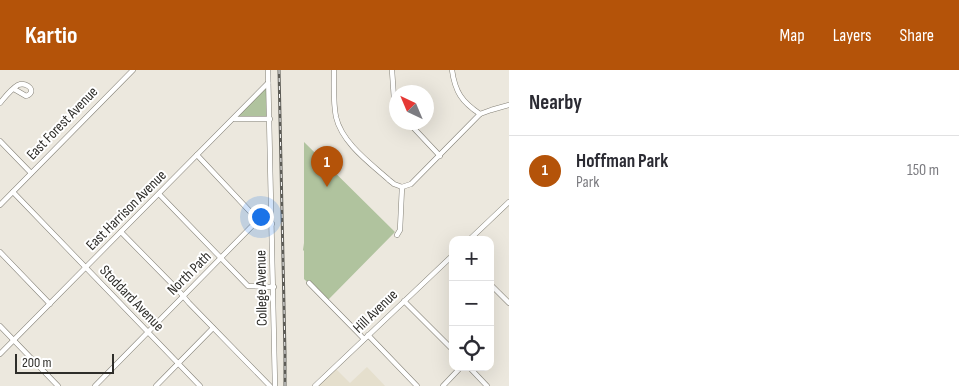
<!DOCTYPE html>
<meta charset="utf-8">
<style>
:root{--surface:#fff;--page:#f2f2f3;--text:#2b2b33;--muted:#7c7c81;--line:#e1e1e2;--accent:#b45309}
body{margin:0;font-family:"Sofia Sans Condensed",sans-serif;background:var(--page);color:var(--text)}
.controls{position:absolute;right:15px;bottom:15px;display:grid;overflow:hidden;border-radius:10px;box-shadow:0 5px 20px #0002}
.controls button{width:45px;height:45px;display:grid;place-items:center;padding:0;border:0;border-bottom:1px solid var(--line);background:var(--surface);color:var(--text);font:25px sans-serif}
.compass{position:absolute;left:389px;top:15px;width:45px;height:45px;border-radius:50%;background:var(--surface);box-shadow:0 5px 20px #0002;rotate:316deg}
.scale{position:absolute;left:15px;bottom:12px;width:99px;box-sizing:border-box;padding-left:5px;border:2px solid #2e2d29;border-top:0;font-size:14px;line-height:18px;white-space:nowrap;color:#2e2d29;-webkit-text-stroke:4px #fff;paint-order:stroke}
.you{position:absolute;left:260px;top:146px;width:18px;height:18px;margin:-12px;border:4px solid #fff;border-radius:50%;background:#1a73e8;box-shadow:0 0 0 8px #1a73e833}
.badge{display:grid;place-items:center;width:32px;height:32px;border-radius:50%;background:var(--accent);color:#fff;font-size:16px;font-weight:700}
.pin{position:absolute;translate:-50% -41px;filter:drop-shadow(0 1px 2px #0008)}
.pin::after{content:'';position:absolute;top:26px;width:18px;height:15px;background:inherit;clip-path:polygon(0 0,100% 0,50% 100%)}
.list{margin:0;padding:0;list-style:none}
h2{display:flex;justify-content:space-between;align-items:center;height:65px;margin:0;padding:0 20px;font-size:21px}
h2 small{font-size:16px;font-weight:400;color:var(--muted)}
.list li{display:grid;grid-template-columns:32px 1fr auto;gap:15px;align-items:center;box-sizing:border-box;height:70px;padding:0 20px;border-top:1px solid var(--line)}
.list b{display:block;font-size:19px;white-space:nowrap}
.list p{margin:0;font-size:16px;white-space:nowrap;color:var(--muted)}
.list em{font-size:16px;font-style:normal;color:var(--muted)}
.icon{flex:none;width:28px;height:28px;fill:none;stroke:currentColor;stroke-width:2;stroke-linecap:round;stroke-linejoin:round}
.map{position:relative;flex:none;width:509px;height:316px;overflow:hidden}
header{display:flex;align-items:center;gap:30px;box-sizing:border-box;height:70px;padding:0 25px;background:var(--accent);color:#fff}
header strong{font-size:24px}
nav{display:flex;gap:28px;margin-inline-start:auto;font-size:18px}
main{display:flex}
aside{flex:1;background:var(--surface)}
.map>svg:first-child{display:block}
.built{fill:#e5dfcd}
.green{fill:#b0c39e}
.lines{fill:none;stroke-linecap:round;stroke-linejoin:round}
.minor-casing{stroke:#848177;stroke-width:5.5}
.minor{stroke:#fff;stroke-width:4.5}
.rail-casing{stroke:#5d5c56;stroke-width:3}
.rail{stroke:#fff;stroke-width:1;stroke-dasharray:4;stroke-linecap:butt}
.labels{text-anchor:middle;stroke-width:4;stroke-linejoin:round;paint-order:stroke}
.street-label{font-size:15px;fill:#2e2d29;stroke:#fff}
</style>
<header>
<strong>Kartio</strong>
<nav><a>Map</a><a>Layers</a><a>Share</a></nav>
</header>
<main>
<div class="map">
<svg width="509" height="316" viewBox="0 0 509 316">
<rect width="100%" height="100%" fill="#ece8de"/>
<polygon class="built" points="367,297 385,316 317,316 335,298 350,313"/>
<g class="green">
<polygon points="268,15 268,46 238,46"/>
<polygon points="304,72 395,162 327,231 304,209 304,181 303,180 304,173"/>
</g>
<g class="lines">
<defs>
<g id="minor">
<polyline points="268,0 275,316"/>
<path d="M334,0C334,15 333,32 336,47C342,73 370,93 389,110L394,114L402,117L400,160L397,165"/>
<polyline points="392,0 394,29 397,38"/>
<path d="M452,0C455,22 462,32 480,44"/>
<path d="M0,33C5,27 11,19 18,15C27,11 38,22 26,26L14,19"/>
<polyline points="234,49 270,49"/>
<polyline points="408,52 440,86"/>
<polyline points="0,71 31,103"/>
<polyline points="197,85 258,150 272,154"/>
<polyline points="402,117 411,114 480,44 491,40 509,35"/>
<polyline points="13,122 200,316"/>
<polyline points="159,124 248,216 274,217"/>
<polyline points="0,135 133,0"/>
<polyline points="121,162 178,220 189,233 270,316"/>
<polyline points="469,170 509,132"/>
<polyline points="0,182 50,234"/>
<polyline points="309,213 364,269"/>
<polyline points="490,214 509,233"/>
<polyline points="404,231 453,280"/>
<polyline points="0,256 58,316"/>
<polyline points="368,265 417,316"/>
<polyline points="0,284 268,13"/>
<polyline points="469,297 487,316"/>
<polyline points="95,316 258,150"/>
<polyline points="156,316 213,258"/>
<polyline points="315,316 453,185"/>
<polyline points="443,316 461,297"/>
</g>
</defs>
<use href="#minor" class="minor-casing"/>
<use href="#minor" class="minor"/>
<defs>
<polyline id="rail" points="279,0 285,284 285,316"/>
</defs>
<use href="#rail" class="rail-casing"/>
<use href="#rail" class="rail"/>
</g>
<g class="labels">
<g class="street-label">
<text transform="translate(62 53) rotate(-46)" y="5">East Forest Avenue</text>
<text transform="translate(126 140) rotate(-45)" y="5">East Harrison Avenue</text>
<text transform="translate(189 203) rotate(-45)" y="5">North Path</text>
<text transform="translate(261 218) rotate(-91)" y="5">College Avenue</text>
<text transform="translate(132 228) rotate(46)" y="5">Stoddard Avenue</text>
<text transform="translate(375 241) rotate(-44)" y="5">Hill Avenue</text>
</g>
</g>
</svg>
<div class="controls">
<button>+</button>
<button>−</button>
<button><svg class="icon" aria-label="locate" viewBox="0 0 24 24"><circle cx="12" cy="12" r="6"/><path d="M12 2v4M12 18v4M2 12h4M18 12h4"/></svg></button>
</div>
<svg class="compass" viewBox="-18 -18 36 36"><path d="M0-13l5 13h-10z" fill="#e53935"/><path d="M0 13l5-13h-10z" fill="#7c7c81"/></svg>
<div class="scale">200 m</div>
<div class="you"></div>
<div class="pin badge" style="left:327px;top:117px">1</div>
</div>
<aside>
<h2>Nearby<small></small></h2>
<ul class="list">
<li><span class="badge">1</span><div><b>Hoffman Park</b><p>Park</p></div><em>150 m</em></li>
</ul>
</aside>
</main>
